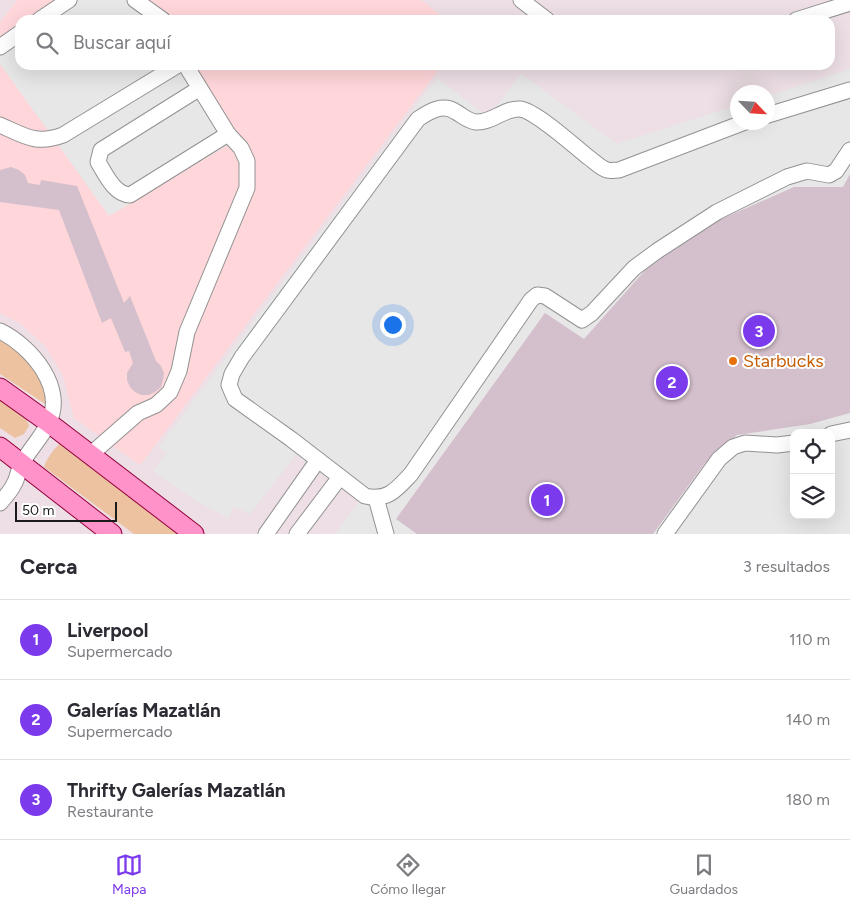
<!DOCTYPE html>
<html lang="es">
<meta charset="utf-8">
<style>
:root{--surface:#fff;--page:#f7f7f7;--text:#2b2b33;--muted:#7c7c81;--line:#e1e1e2;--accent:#7c3aed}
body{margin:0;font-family:Figtree,sans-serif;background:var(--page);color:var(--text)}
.controls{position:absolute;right:15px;bottom:15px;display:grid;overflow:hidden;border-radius:10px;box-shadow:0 5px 20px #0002}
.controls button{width:45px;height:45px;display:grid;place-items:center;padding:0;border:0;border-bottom:1px solid var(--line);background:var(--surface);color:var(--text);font:25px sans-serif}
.compass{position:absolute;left:730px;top:85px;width:45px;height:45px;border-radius:50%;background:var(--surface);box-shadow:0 5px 20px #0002;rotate:115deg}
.scale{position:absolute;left:15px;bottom:12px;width:102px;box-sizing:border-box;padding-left:5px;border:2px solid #1b1b1b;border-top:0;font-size:14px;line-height:18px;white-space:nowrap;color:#1b1b1b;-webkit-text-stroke:4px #fff;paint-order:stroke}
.you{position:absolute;left:392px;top:324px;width:18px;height:18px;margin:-12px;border:4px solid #fff;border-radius:50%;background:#1a73e8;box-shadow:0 0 0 8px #1a73e833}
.badge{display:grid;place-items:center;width:32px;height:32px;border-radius:50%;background:var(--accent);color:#fff;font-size:16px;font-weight:700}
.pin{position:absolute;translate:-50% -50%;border:2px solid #fff;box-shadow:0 1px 5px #0006}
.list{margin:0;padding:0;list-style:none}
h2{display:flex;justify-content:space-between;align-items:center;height:65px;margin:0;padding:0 20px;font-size:21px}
h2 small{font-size:16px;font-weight:400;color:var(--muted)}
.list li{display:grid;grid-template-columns:32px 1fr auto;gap:15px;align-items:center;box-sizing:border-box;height:80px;padding:0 20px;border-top:1px solid var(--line)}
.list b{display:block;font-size:19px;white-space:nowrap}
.list p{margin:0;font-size:16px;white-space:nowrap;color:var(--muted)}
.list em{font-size:16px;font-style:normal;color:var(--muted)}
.icon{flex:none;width:28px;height:28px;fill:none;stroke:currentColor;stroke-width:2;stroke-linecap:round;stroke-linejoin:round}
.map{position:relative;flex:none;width:850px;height:534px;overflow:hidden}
.search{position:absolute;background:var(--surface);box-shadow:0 5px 20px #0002;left:15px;right:15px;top:15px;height:55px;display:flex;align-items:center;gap:12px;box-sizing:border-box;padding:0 18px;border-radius:15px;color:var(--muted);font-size:19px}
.sheet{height:305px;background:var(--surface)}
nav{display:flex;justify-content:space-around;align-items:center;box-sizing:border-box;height:70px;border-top:1px solid var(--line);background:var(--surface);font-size:14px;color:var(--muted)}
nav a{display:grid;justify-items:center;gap:2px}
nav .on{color:var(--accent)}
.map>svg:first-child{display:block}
.education{fill:#ffd6d9}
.grass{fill:#ecc2a1}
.parking{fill:#e7e7e7;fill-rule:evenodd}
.building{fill:#d4bfcc}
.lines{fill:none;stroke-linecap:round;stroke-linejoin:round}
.minor-casing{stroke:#929292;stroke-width:17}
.major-casing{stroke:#910039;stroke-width:21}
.minor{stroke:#fff;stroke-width:15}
.major{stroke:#ff92c8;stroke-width:19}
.food-dot{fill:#e8710a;stroke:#fff;stroke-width:2}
.labels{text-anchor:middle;stroke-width:4;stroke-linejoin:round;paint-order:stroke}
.food-label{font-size:18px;fill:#c56008;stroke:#fff;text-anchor:start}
</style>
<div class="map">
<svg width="850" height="534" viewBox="0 0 850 534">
<rect width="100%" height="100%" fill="#eddfe5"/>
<polygon class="education" points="17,0 421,0 447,20 20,20 20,65 442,65 140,465 74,418 63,376 46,347 20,323 0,313 0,23"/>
<g class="grass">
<polygon points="0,339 21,354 39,371 51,408 0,374"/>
<polygon points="0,395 24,411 29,426 24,434 15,438 0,428"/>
<path d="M65,438L189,534H134L44,467C48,455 56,447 65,438Z"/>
</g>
<g class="parking">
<polygon points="59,0 143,0 171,20 28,20"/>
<polygon points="20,25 20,65 192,65 238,139 109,216 0,64 0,38"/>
<polygon points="850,69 850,174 843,187 794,187 715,222 648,267 584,339 545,313 396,518 417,534 335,534 359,501 296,455 250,514 233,507 229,518 196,501 153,471 167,453 159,447 437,78 488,117 521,74 617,144 737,105 738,122 768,122 768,96"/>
<path d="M850,413V534H653L705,463L737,435L810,424ZM794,433H831V515H794Z"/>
</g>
<g class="building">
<polygon points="11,167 19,170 25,175 28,183 40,185 41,180 77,186 124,303 130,296 156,361 161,366 164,373 163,380 161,387 155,392 149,395 141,395 135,392 130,387 127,380 127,373 133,363 129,351 125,352 111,318 102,323 59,210 0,202 0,170"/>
<polygon points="850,174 850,413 810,424 737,435 705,463 653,534 417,534 396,519 545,313 584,339 648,267 715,222 794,187 843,187"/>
</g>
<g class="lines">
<defs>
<g id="minor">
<polyline points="135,0 163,20"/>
<polyline points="521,0 547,20"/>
<polyline points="39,20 69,0"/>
<polyline points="796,20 850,3"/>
<polyline points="0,47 20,33"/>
<path d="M188,65V69L228,134L130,195C114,194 106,175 98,162L101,150L200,88"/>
<polyline points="768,115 850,90"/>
<path d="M745,122L619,170C615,170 611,171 607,170C600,168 594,161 588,157C574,146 536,111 520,109C504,108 492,123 476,122C468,121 463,116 456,112C443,103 430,111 418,119L242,357L232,374L229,385L235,399L291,439L365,496C388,501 396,490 411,474L531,300L537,295L545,296L582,320L592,313L634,268L657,251L717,212L787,177L807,171L829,175L836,171L850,150"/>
<path d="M0,125C25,136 36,145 63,135L178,65"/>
<path d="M0,331C31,346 67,388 48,424C41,438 30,449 22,463C18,469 18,478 14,484C11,491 5,497 0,503"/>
<polyline points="831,434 850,430"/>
<polyline points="90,455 138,413 156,405 170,392 179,371 187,332 247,188 247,161 241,148 228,134"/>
<polyline points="376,498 386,534"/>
<polyline points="266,534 318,460"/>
<polyline points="297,534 340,477"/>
<polyline points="665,534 719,459 733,447 745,443 777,445 794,443"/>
</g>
<g id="major">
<polyline points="0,388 49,423 194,534"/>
<polyline points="0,447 112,534"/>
</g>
</defs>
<use href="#minor" class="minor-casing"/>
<use href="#major" class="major-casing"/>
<use href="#minor" class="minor"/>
<use href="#major" class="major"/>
</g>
<circle class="food-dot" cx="733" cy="361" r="5"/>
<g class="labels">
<g class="food-label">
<text x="743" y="367">Starbucks</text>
</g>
</g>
</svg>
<div class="controls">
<button><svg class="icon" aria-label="locate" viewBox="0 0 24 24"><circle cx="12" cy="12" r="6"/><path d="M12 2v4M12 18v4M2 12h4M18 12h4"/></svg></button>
<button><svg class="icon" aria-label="layers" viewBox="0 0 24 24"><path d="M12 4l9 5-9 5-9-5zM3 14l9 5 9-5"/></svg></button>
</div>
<svg class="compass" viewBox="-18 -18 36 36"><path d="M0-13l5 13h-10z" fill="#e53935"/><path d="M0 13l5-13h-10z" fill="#7c7c81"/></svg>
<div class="scale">50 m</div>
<div class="you"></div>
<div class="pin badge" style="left:547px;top:500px">1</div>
<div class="pin badge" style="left:672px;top:382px">2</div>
<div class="pin badge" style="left:759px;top:331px">3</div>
<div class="search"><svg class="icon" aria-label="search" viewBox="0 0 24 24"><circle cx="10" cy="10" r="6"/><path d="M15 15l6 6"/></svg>Buscar aquí</div>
</div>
<section class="sheet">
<h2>Cerca<small>3 resultados</small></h2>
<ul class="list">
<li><span class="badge">1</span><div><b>Liverpool</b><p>Supermercado</p></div><em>110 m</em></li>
<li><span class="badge">2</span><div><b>Galerías Mazatlán</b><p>Supermercado</p></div><em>140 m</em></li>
<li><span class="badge">3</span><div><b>Thrifty Galerías Mazatlán</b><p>Restaurante</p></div><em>180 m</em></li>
</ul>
</section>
<nav>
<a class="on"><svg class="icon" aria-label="map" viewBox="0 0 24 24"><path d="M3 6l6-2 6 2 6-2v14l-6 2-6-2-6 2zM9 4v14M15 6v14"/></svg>Mapa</a>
<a><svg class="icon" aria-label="directions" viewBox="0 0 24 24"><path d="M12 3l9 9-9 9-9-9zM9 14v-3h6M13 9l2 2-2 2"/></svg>Cómo llegar</a>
<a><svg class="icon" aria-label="saved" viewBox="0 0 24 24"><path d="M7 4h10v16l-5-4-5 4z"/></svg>Guardados</a>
</nav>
